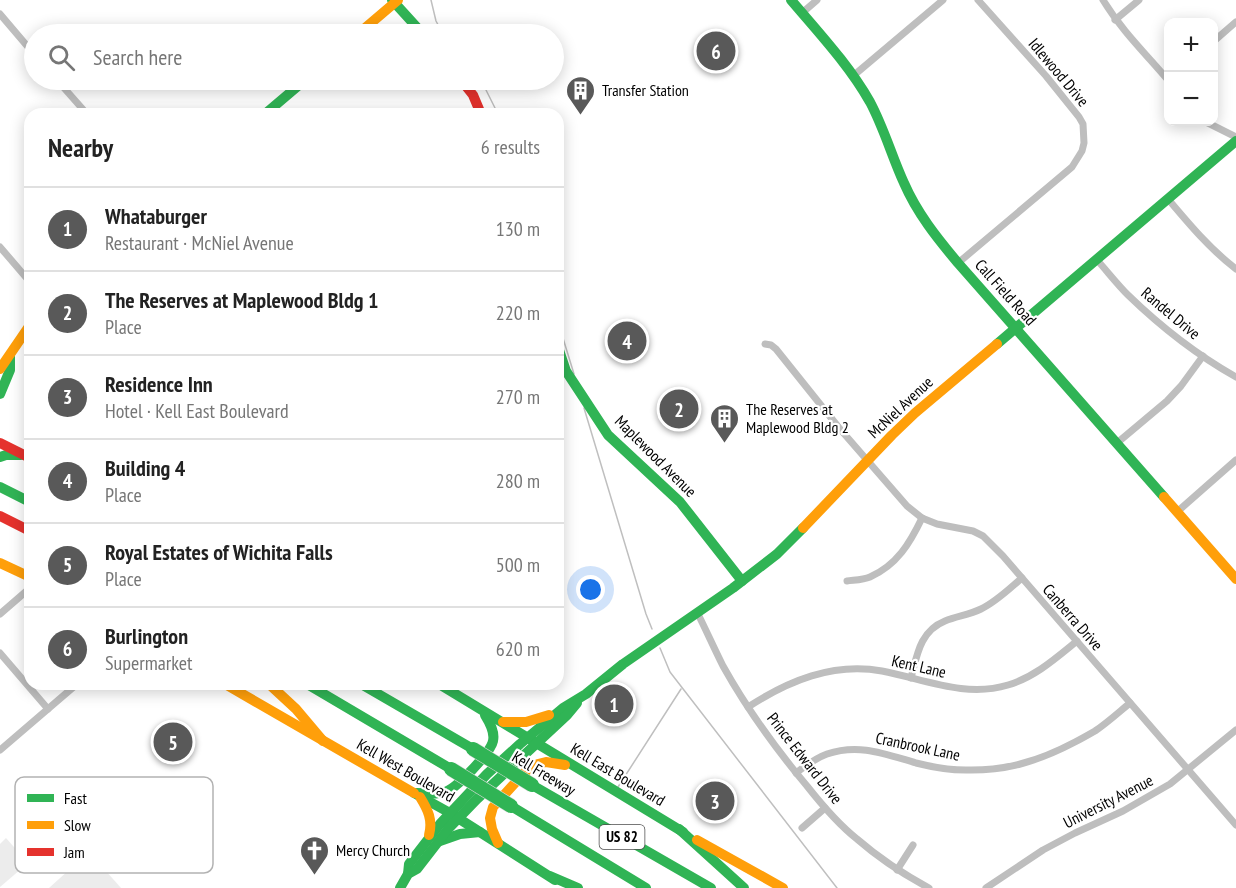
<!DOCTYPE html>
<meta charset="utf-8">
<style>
:root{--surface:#fff;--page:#f6f6f6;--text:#222;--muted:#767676;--line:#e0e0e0;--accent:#595959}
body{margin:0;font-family:"PT Sans Narrow",sans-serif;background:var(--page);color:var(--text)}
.controls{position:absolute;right:18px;top:18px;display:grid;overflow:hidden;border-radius:12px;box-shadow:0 3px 15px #0003}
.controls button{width:54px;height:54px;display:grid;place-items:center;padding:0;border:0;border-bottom:2px solid var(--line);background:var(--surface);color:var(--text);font:30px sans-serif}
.you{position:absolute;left:591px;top:590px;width:21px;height:21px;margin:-15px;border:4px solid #fff;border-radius:50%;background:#1a73e8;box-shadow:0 0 0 9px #1a73e833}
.badge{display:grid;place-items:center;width:39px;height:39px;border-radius:50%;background:var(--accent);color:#fff;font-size:20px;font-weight:700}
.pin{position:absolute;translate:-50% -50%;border:3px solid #fff;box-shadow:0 2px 6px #0006}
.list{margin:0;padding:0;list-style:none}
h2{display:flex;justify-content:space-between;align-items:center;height:78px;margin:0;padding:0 24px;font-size:26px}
h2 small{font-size:20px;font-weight:400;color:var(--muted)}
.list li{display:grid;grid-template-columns:39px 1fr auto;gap:18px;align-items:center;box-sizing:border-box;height:84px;padding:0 24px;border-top:2px solid var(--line)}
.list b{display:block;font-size:22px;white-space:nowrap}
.list p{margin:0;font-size:20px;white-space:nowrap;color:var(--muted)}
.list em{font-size:20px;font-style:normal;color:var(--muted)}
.icon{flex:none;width:33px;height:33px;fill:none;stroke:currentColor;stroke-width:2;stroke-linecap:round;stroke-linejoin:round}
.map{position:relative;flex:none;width:1236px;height:888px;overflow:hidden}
.search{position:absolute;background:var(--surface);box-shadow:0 3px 15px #0003;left:24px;top:24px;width:540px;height:66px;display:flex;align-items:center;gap:15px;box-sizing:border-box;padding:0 21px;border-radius:33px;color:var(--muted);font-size:22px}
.panel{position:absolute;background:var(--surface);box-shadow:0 3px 15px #0003;left:24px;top:108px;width:540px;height:582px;border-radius:18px}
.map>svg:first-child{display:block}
.green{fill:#ececec}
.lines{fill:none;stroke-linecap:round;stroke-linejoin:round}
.stream{stroke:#bfbfbf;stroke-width:1.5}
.street{stroke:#bebebe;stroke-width:7}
.fast{stroke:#30b455;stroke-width:10}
.slow{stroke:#ff9f0a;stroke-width:10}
.jam{stroke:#e5322d;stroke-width:10}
.fast-bridge-casing{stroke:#dbdbdb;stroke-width:15;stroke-linecap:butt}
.fast-bridge{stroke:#30b455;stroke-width:14}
.labels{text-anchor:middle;stroke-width:4.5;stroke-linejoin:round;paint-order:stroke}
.shield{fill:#fff;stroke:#4c4c4c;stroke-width:1.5}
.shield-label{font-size:15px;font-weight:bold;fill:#000}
.street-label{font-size:16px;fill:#000;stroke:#fff}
.poi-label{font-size:16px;fill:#000;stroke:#fff;text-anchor:start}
.key{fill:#fff;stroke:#b2b2b2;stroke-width:1.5}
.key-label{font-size:16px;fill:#000}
</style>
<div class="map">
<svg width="1236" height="888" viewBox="0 0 1236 888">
<rect width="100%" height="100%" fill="#fff"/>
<g class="green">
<polygon points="6,838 28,863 0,887 0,844"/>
<polygon points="89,852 121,888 49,888"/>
</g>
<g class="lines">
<g class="stream">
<polyline points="431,0 436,21 443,34"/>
<polyline points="481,80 498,114"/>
<polyline points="558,322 574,374"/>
<polyline points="584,408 646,614 652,629"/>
<polyline points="660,648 670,672 837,888"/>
<polyline points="618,787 681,689"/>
</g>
<g class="street">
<path d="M1103,0C1122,31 1145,53 1168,80"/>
<polyline points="802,13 817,0"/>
<polyline points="0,14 34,54"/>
<polyline points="1115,20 1139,0"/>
<polyline points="1214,41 1236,22"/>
<polyline points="853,76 943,0"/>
<polyline points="57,80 87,114"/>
<polyline points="1206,122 1236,137"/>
<path d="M1168,199C1189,224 1210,249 1236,269"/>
<polyline points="0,247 30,282"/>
<path d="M1097,260C1107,271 1117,284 1128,295C1160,326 1197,355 1236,377"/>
<polyline points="958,263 1072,167 1082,151 1084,143 1083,124 1079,117 1046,76 978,0"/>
<polyline points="765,344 771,345 776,349 840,429 907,506 922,518 937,524 973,531 983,536 1003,556 1236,825"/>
<polyline points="1117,443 1167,401 1181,386 1203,356"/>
<polyline points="1177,512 1236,460"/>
<path d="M847,581C854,580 863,580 870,577C897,565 910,543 922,518"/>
<path d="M697,612C706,630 714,648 723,666C747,709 776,749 807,786C822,805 838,824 857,839C880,859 903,874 929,888"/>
<polyline points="0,614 30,588"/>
<polyline points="0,653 48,709"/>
<path d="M911,678C917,655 920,631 945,621C957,616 969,615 981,609C996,602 1009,589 1022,578"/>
<path d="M748,707C788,681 833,662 882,671C924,679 965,698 1008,685C1035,677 1056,658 1077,641"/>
<polyline points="0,750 77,684"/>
<path d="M796,773C805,766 816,758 827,754C859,743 885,754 916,763C932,767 949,770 966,770C1006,771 1039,761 1075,742C1081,739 1088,735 1095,731C1107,723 1119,712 1130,703"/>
<polyline points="802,828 825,808"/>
<polyline points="897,870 913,845"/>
<polyline points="986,888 1043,850 1075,833 1123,811 1170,784 1236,730"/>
</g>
<g class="fast">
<polyline points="392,0 423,34"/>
<path d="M791,0C819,33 849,65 870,102C884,128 892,157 904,183C917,213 937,238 958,263L1164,497"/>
<polyline points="265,114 305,80"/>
<polyline points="997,344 1236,141"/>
<polyline points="558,347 566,371 608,435 680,502 742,581"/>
<polyline points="0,394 10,370 10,357"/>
<polyline points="0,457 6,455 21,455"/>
<polyline points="0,487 30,502"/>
<polyline points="307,684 451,769"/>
<polyline points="361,684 473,749"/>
<polyline points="439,684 683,832"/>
<polyline points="532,785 711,888"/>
<polyline points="414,793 450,813 555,880"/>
<path d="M417,793C426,793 436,795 445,792C456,789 491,752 493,741C495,732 490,723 485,715"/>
<polyline points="511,806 646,888"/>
<polyline points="679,829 744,888"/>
<polyline points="440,841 460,834 480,832"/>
<polyline points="408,874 409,864 440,824 487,774 520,744 563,708 586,694 623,664 733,588 777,554 803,528"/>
<polyline points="550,876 578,888"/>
<polyline points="400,888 408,874 417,869 448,829 477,799 567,715 577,703"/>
</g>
<g class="slow">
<polyline points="358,34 398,0"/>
<polyline points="0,369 30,325"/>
<polyline points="1164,497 1236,579"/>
<polyline points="803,528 892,435 915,413 997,344"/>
<polyline points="0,563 30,577"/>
<polyline points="225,684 414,793"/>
<polyline points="269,684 296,709 323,741"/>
<polyline points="503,722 526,722 549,715"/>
<path d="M420,797C428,810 433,820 429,835"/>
<polyline points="697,840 783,888"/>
<polyline points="498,843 492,829 490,818 493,807 525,772 534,765 546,762 565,765"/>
</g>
<g class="jam">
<polyline points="461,80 473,95 481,114"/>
<polyline points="0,443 30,458"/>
<polyline points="0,516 30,531"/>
</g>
<defs>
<g id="fast-bridge">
<polyline points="473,749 532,785"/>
<polyline points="451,769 511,806"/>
</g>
</defs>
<use href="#fast-bridge" class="fast-bridge-casing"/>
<use href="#fast-bridge" class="fast-bridge"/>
</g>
<defs>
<symbol id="building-pin" viewBox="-11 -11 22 30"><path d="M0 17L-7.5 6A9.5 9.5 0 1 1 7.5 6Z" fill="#595959" stroke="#fff"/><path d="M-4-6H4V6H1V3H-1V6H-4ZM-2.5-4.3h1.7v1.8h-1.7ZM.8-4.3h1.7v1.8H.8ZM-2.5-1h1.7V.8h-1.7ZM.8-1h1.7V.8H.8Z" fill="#fff"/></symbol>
<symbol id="church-pin" viewBox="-11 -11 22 30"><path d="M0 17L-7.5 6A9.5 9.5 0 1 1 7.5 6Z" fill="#595959" stroke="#fff"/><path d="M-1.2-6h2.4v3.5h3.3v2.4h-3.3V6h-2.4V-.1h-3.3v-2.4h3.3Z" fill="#fff"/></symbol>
</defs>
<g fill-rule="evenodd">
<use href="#building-pin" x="564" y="74" width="33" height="45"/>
<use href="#building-pin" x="708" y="402" width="33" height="45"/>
<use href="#church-pin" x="298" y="834" width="33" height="45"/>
</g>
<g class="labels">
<rect class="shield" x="599.5" y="825" width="45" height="24" rx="4.5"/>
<g class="shield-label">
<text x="622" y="842">US 82</text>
</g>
<g class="street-label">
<text transform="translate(1059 72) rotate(50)" y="6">Idlewood Drive</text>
<text transform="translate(1006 292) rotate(48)" y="6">Call Field Road</text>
<text transform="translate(1171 313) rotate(40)" y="6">Randel Drive</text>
<text transform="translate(900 407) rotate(-43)" y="6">McNiel Avenue</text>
<text transform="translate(656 456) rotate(45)" y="6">Maplewood Avenue</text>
<text transform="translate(1073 617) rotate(49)" y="6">Canberra Drive</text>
<text transform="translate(919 666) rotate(13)" y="6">Kent Lane</text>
<text transform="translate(918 746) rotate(12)" y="6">Cranbrook Lane</text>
<text transform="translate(805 758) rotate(52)" y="6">Prince Edward Drive</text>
<text transform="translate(406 770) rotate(30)" y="6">Kell West Boulevard</text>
<text transform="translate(544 773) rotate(31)" y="6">Kell Freeway</text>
<text transform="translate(618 774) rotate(31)" y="6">Kell East Boulevard</text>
<text transform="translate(1108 801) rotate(-27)" y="6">University Avenue</text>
</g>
<g class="poi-label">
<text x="602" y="96">Transfer Station</text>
<text x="746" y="415">The Reserves at<tspan x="746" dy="18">Maplewood Bldg 2</tspan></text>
<text x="336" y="856">Mercy Church</text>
</g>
</g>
<rect x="15" y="777" width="198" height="96" rx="9" class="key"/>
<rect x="27" y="794" width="27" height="8" fill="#30b455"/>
<rect x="27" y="821" width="27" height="8" fill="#ff9f0a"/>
<rect x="27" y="848" width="27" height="8" fill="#e5322d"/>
<g class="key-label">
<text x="64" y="804">Fast</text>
<text x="64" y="831">Slow</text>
<text x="64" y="858">Jam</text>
</g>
</svg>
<div class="controls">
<button>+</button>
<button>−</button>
</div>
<div class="you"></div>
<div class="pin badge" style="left:614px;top:704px">1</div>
<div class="pin badge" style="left:679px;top:409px">2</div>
<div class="pin badge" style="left:715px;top:801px">3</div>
<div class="pin badge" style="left:627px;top:341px">4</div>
<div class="pin badge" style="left:173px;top:742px">5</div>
<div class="pin badge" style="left:716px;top:51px">6</div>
<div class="search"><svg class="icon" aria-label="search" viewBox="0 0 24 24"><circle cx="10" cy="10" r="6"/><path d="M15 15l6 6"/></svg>Search here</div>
<section class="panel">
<h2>Nearby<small>6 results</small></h2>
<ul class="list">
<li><span class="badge">1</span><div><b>Whataburger</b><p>Restaurant · McNiel Avenue</p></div><em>130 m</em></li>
<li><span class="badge">2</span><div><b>The Reserves at Maplewood Bldg 1</b><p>Place</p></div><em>220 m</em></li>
<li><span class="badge">3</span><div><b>Residence Inn</b><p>Hotel · Kell East Boulevard</p></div><em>270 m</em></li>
<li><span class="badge">4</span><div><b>Building 4</b><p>Place</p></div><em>280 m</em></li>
<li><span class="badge">5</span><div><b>Royal Estates of Wichita Falls</b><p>Place</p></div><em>500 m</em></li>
<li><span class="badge">6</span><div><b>Burlington</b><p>Supermarket</p></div><em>620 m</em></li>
</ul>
</section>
</div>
